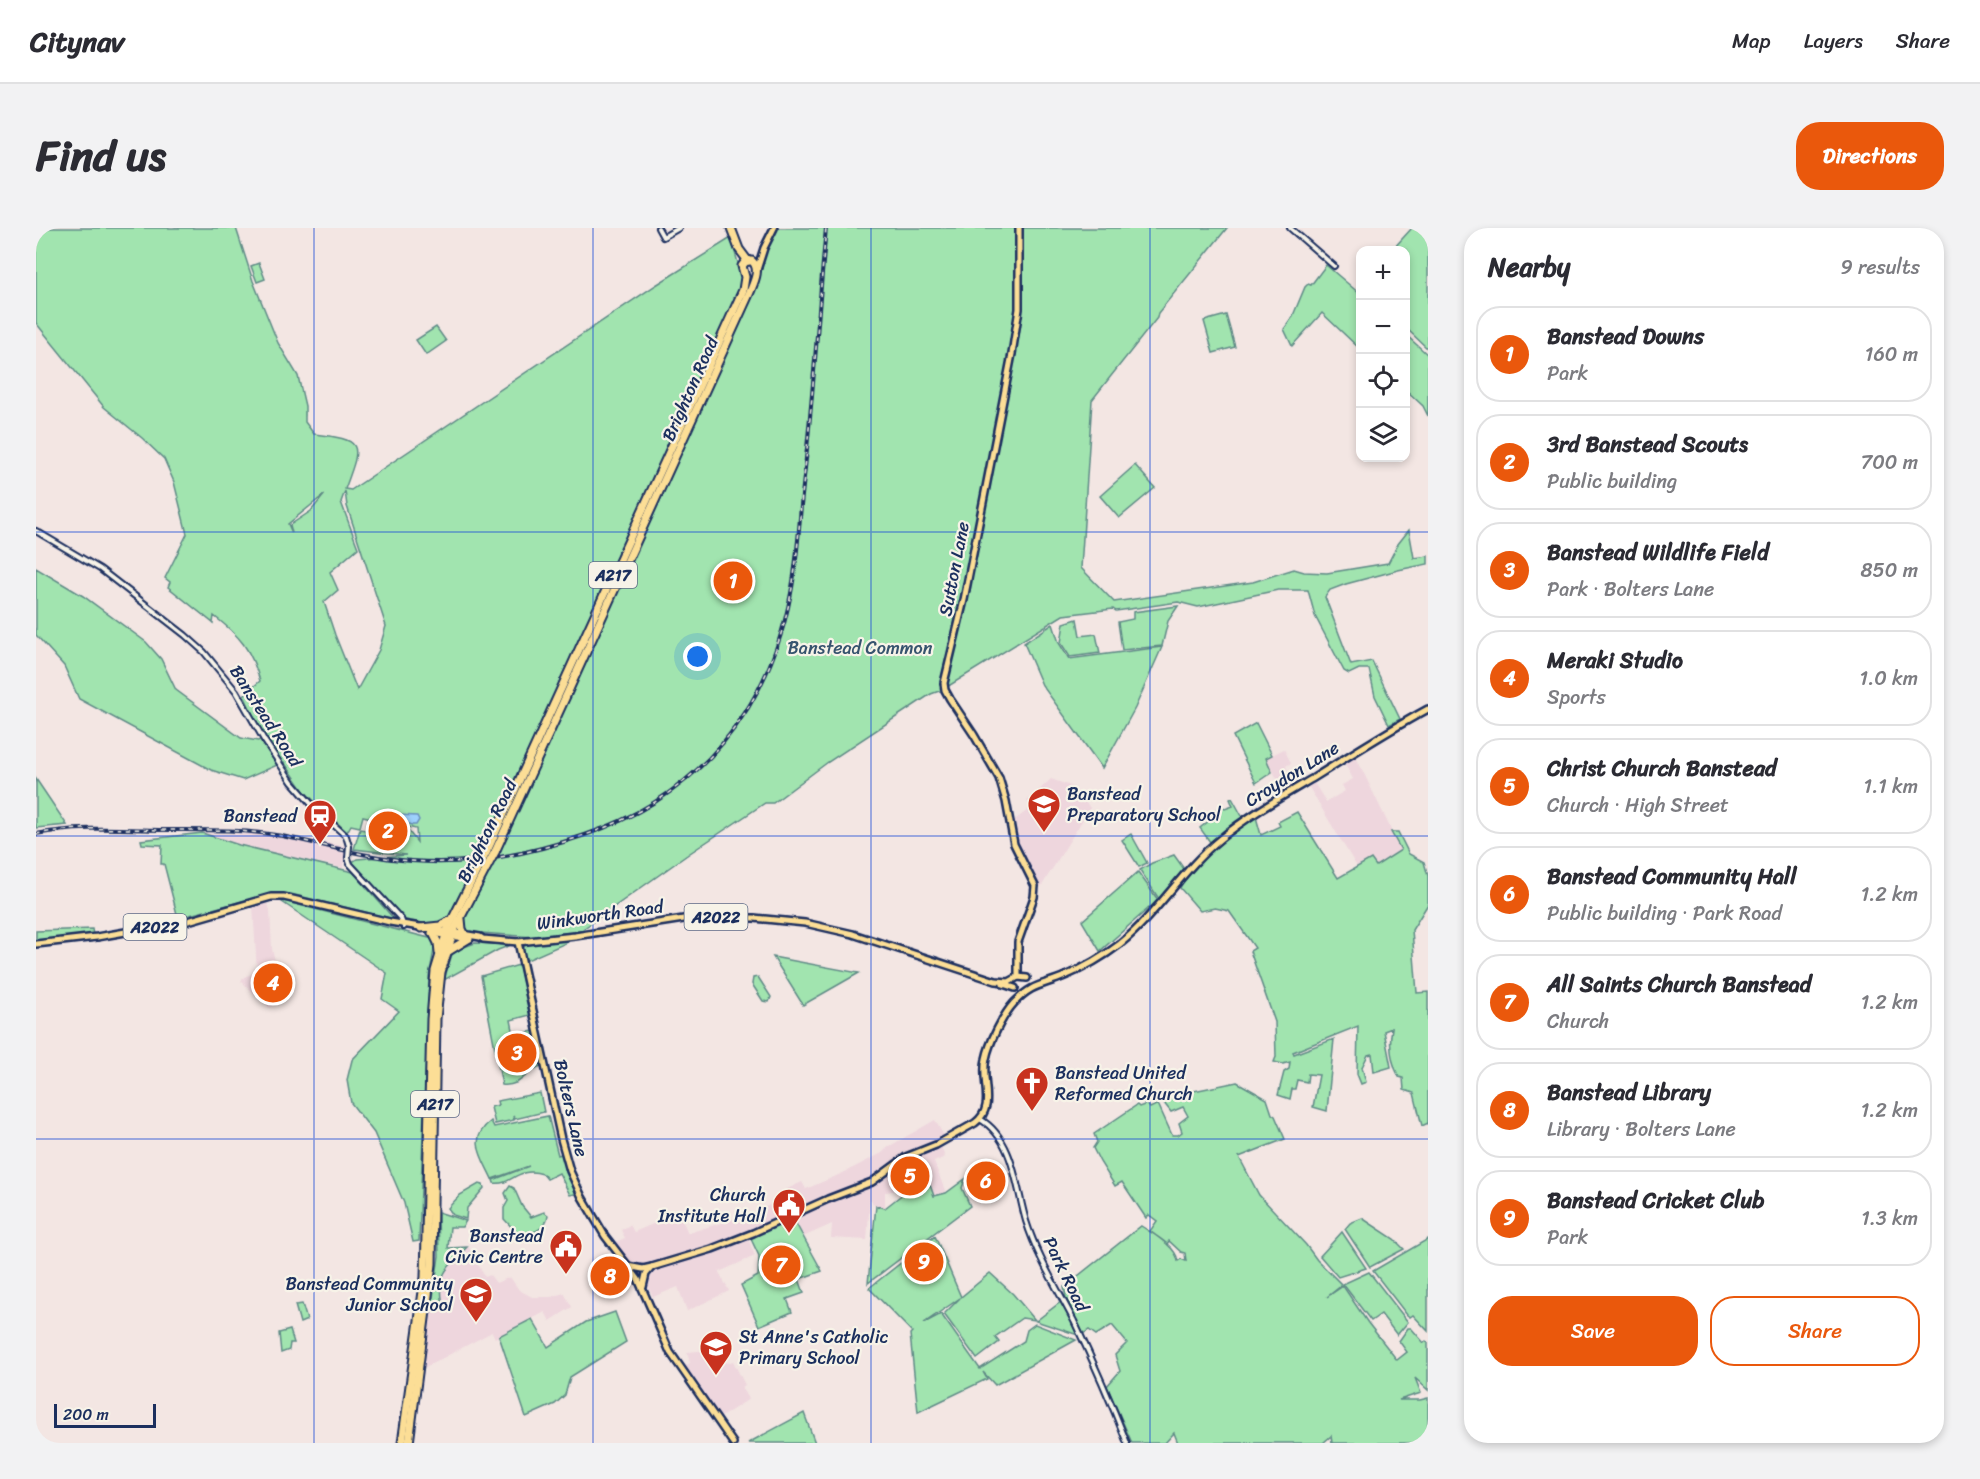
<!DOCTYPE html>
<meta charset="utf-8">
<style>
:root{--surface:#fff;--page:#f2f2f3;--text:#2b2b33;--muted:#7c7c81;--line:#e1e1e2;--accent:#ea580c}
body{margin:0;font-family:Sriracha,sans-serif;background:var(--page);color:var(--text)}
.controls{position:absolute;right:18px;top:18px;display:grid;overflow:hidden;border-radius:12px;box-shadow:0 3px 9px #0003}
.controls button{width:54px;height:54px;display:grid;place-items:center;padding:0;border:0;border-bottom:2px solid var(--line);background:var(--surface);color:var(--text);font:30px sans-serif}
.scale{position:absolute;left:18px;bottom:15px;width:102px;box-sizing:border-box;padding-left:6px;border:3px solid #1b2f5e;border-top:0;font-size:16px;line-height:21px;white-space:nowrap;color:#1b2f5e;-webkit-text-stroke:4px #f7f3e8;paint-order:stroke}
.you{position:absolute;left:662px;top:429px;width:21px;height:21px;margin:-15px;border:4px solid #fff;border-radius:50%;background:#1a73e8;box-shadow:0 0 0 9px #1a73e833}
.badge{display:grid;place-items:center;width:39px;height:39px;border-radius:50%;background:var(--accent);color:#fff;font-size:20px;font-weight:700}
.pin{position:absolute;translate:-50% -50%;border:3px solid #fff;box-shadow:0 2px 6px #0006}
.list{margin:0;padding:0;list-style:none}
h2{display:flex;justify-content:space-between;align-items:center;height:78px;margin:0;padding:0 24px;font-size:26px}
h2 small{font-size:20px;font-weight:400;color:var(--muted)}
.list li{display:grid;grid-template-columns:39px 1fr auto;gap:18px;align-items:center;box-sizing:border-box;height:96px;margin:0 12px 12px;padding:0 12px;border:2px solid var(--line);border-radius:24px}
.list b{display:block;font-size:22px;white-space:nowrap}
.list p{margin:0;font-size:20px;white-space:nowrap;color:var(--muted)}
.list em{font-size:20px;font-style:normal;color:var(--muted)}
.actions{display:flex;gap:12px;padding:18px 24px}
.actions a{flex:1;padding:14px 0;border:2px solid var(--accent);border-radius:24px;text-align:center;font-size:21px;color:var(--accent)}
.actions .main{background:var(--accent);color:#fff}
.icon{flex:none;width:33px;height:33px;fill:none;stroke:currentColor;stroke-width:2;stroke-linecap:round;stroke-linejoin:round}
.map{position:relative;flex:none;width:1392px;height:1215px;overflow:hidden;border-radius:24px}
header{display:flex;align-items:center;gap:36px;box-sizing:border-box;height:84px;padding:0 30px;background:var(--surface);border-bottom:2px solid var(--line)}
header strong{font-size:28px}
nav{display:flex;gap:33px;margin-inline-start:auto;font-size:21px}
.intro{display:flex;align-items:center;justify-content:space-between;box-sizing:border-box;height:144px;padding:0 36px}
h1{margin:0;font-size:42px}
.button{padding:15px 27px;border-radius:24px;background:var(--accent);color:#fff;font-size:21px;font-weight:700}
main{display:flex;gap:36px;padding:0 36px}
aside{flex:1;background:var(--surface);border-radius:24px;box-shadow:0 3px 9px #0003}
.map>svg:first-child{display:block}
.built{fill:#eed6dd}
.green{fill:#a1e4af;stroke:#5e8a86;stroke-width:1.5;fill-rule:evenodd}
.water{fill:#9ed1fc;stroke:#6a90bd;stroke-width:1.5}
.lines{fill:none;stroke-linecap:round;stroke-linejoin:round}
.minor-casing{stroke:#1b2f5e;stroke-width:8}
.major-casing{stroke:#1b2f5e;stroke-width:10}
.highway-casing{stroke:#1b2f5e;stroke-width:11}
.minor{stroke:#f7f3e8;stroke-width:4}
.major{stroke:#fcde96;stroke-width:5}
.highway{stroke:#fcde96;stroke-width:7}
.rail-casing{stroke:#1b2f5e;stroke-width:4}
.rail{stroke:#f7f3e8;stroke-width:1.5;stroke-dasharray:4.5;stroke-linecap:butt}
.minor-bridge-casing{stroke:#1b2f5e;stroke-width:8;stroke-linecap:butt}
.highway-bridge-casing{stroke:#1b2f5e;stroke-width:11;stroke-linecap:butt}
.minor-bridge{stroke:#f7f3e8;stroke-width:4}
.highway-bridge{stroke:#fcde96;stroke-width:7}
.grid{fill:none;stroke:#1d4ed8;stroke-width:1.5;stroke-opacity:0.55}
.labels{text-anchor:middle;stroke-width:4.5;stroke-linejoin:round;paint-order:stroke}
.shield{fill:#f7f3e8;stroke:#5d6a87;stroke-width:1.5}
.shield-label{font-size:16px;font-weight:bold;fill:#1b2f5e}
.street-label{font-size:18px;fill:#1b2f5e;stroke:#f7f3e8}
.park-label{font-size:18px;fill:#36536e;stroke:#f7f3e8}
.poi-label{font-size:18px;fill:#1b2f5e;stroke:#f7f3e8;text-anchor:end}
</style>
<header>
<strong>Citynav</strong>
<nav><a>Map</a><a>Layers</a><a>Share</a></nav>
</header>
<div class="intro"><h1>Find us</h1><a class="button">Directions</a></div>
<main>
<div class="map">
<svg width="1392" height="1215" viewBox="0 0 1392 1215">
<rect width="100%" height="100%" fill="#f3e6e3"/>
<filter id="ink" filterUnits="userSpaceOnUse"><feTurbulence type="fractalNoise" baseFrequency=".0167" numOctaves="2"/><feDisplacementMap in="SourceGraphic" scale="12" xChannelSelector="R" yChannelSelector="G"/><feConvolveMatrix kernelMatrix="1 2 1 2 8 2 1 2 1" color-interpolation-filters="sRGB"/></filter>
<g filter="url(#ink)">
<g class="built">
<polygon points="1248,521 1255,535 1250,538 1256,559 1248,564 1230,530"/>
<polygon points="1319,527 1365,622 1340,638 1335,631 1321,639 1271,556 1277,553 1290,574 1309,563 1306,557 1317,551 1308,534"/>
<polygon points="1015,551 1040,560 1040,564 1044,565 1054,580 1005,659 981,622 976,594 996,579 991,573"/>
<polygon points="220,602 308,618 310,616 307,640 203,617 166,605 217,606"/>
<polygon points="227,674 232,676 234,682 236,721 244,753 244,769 234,780 205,753 208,749 221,744 217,678"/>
<polygon points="899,892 908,908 905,919 909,929 898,934 910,965 898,968 894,957 875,964 873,961 849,964 849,980 840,978 834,972 831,1012 795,1010 796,996 767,1009 759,992 712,1010 719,1028 683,1044 693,1063 651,1083 642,1059 617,1069 611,1057 612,1046 608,1038 591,1035 577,1015 589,1010 585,1002 594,997 598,1004 643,985 652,1005 715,986 753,968 751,961 766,954 770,961 807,945 846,925 852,919"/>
<polygon points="432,1018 449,1049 454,1047 460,1055 474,1049 483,1062 496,1069 515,1069 528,1065 536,1079 514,1093 509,1084 459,1110 456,1104 386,1141 402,1020"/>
<polygon points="685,1121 691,1135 697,1133 709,1157 706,1159 713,1171 682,1191 648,1139 654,1135 651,1124"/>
</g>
<g class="green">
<path d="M0,0H200L217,53L242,115L262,148L269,178V194L278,206C328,212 326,215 309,261L315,262L620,57L695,10L707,53L717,61L726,41L728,24L741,0H1191L1122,85L1121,90L1056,172L1045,340L1078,374L1217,354L1258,341L1268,344L1291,345L1352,335L1362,316L1373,302L1378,330L1392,328V336L1362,342L1310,356L1294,362L1289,369L1315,437L1336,433L1364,491L1353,497L1339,468L1333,441H1323L1313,446L1308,443L1279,388L1272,362H1242L1162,379L1142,374L1080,383L1077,381L1027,387L906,462L895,466L792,534L737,575H729L654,625L544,703L497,709L433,704L430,701L428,692H410L408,695L393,696L369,692L316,634L321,631L370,627L318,621L324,601L365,608L366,611L370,600L381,614L380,601L327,588L324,599L315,597L311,604L268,563L248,534L207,552L175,542L43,471L28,438L0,407V340L47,368L110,414L125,431L140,462L205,510L222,513L227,509L208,467L224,453C215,421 204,408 178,388L177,395L132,359L134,354L129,350L151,306L138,254L128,231L106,210L68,179L0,95ZM309,263L311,278L350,398L343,422L321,462L299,407L288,374L302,362L294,344L322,320L305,274ZM289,266L275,283L254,297L256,305L252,296Z"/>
<polygon points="1376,0 1392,0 1392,121 1370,100 1370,22 1356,22"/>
<polygon points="223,35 229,51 221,54 215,38"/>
<polygon points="1290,37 1324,66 1324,121 1286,85 1256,118 1248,101 1256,90 1269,59 1272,56 1275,57"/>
<polygon points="1190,87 1199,119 1177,125 1168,93"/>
<polygon points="400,99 410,113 390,127 380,112"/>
<polygon points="1370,107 1392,127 1392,188 1387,178 1370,162"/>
<polygon points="1099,237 1119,260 1083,290 1064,268"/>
<polygon points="1142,378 1132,393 1126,418 1086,422 1082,394 1097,391 1097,384"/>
<polygon points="1041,391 1044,408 1060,406 1064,425 1034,429 1025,415 1028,395"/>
<polygon points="1017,396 1023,415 1033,431 1126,419 1099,480 1066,540 1006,457 988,415"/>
<polygon points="1220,495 1236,527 1230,530 1236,544 1220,555 1197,508"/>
<polygon points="0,551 31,597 0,600"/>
<polygon points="1196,570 1207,590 1174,614 1164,600 1174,592 1171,587 1186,578 1189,581 1197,578 1194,571"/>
<path d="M1261,584L1302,650L1335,631L1340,638L1365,622L1355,604H1362L1373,626L1388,634L1392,648V676L1376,702L1381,765L1392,764V895L1386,898L1378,865L1368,862L1367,850L1363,849C1355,834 1353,816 1356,800L1348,803L1355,839L1338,844L1336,826L1332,827L1326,839L1330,854L1325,856L1321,846L1322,798L1257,824L1258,826L1298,811L1291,883L1277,879L1283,847L1272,846L1271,854L1261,852L1259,861H1256L1254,871L1242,867L1248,844L1253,841L1254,834L1247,836L1238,834L1240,829L1239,794L1214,723L1219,720L1193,683L1179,680L1164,683L1144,660C1158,632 1195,606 1220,589L1225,607L1244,598L1242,594Z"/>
<polygon points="166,605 203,617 317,644 358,691 255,666 226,668 142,690 128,636 125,636 126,617 106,616 105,612"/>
<polygon points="1095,606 1111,635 1103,639 1086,612"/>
<polygon points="1138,627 1148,641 1123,671 1104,642 1116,635"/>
<polygon points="1102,644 1122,672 1064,723 1046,693"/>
<polygon points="243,672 397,711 399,717 393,748 383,1013 377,1014 368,975 338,905 315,875 311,852 316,832 363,783 346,771 351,745"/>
<polygon points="56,701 57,707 0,714 0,703"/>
<polygon points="533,712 532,714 489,733 487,721 489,716"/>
<polygon points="439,715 475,717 462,722 408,752 417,723"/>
<polygon points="737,729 823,745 767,777"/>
<path d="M483,737L494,787L475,792L478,807L498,803L505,838C489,843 486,859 466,857L445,748Z"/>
<polygon points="722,749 735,769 733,774 727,773 716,756 717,750"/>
<path d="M1201,854L1231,871L1236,886L1239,888L1249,911L1203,929L1223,967L1270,1017L1281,1032L1306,1057L1291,1069L1307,1058L1332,1095L1361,1132L1371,1124L1363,1113L1372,1100H1375L1388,1115L1390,1113L1392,1115V1162L1379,1150L1385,1165L1363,1172H1384L1392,1170V1215H1296L1295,1208L1287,1215H1142L1138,1205L1129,1215H1096L1071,1158L1084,1143L1079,1127L1091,1115L1076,1097L1060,1107L1053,1102L1047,1106L1030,1070L1028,1059L1105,998C1117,1006 1140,1018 1142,1033L1145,1031L1150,1033L1149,1025L1145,1024L1133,1013L1131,1016L1114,1003L1121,993L1113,987L1110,990L1086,954L1079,958L1064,934L1057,920L1061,914L1058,906L1101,877L1103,879L1111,876L1114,880L1122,876L1136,907H1142L1146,904L1143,895L1152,888L1147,879L1135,884L1124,870Z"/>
<polygon points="504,865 508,884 479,891 477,888 478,892 459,896 455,879 462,877 461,873"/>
<path d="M512,888L522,927L525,926L539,961V966L534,967L523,945L511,951L507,946C480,938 476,958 458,955L457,952L493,938L456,951C446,929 431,911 455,893L458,899Z"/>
<polygon points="929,951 926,960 934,978 832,1055 840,978 849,980 873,961 875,964 894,957 898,968 910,965"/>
<polygon points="443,956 447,957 448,960 431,980 430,991 417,987 412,980 424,967"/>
<path d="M474,958L478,960L486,978L495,989L508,984L512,987C510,1002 495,1007 482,1006L468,991V980L472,973L469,965Z"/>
<path d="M402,984L430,993L426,999H414L412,1020L431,1019C410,1041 401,1045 407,1077L395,1083L403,1028Z"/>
<polygon points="1326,990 1358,1011 1368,1021 1334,1039 1309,1001 1314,995"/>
<polygon points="758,992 786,1043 763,1051 768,1065 751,1071 756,1084 723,1098 705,1057 722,1048 723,1028 714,1009"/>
<polygon points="1306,1004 1330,1040 1302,1049 1284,1028"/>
<polygon points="899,1008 925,1069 954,1045 977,1066 999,1092 986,1090 959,1109 963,1114 941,1131 908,1086 924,1070 888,1095 905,1086 944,1141 988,1113 991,1102 999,1096 1040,1112 959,1157 947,1144 951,1151 882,1184 874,1106 876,1104 833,1060"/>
<polygon points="1392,1011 1392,1103 1377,1087 1374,1089 1371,1087 1337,1043"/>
<polygon points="1333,1044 1372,1094 1361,1107 1345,1086 1335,1093 1307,1056"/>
<polygon points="1026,1073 1042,1107 1000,1093"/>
<polygon points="266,1076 271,1092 264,1095 259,1077"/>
<polygon points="579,1084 590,1114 534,1149 529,1167 519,1176 490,1189 463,1108 496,1091 512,1119 550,1094"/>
<polygon points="254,1102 258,1115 254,1115 253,1122 245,1125 243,1105"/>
<polygon points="768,1185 779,1215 712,1215"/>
</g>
<polygon class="water" points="362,587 381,588 383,592 380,597 376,597 354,589"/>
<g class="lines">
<defs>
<g id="minor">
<polyline points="622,0 627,9 643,0"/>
<polyline points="1254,0 1298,38"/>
<polyline points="0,303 64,341 149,407 168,424 200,463 228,512 256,554 277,578 310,608 313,618"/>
<polyline points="312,630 314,636 365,691 368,699"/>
<path d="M944,891C978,911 980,959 990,993C1001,1028 1021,1060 1038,1093C1057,1133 1075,1174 1091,1215"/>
</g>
<g id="major">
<polyline points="721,42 728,20 738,0"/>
<polyline points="395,705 434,711"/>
<polyline points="482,714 525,911 534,943 546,969 569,1008 602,1051 634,1124 697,1215"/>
<polyline points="0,716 61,709 152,693 235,669 248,669 354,694 444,709 447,711 482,714 539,708 654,690 718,690 769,695 817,706 960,753 973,754 982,749 991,750"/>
<polyline points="982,749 982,714 998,669 999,658 978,616 970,573 963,550 938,507 914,471 909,462 908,455 928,372 976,126 983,81 983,0"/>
<polyline points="967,756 979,760"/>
<path d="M591,1038L607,1041L616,1039L676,1021L717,1005L792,971L836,954L870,929L900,917L939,895C961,879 944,853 950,831C953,815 967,787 978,775C997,755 1006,758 1029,748C1048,740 1067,729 1084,716C1122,685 1146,642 1184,611C1213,587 1247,568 1279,549C1316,526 1353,502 1392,481"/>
<polyline points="607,1059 610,1046 616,1039"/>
</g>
<g id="highway">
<polyline points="695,0 703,21 712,33"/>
<path d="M451,623L707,62L709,49L706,38L710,33H716C725,41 718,54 714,64L459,624"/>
<polyline points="425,691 426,701 429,707"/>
<polyline points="385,700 404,698 416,692"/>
<polyline points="397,705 402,715 403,724"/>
<polyline points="411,724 432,711"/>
<polyline points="366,1215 389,1049 395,791 399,743 412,700 443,638"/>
<polyline points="373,1215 396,1036 400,791 405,744 418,702 451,639"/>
</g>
</defs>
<use href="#minor" class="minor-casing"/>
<use href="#major" class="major-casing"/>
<use href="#highway" class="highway-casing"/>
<use href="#minor" class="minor"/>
<use href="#major" class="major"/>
<use href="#highway" class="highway"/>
<defs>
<path id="rail" d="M0,606C41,598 85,601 126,602C166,602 207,601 246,608C289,617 332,630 376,633C435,638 494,626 549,607C663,568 733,482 755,365C762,330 763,293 767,258C777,172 782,86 790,0"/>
</defs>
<use href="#rail" class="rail-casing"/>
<use href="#rail" class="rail"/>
<defs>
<polyline id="minor-bridge" points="312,630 313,618"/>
<g id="highway-bridge">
<polyline points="443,638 451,623"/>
<polyline points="451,639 459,624"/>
</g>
</defs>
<use href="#minor-bridge" class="minor-bridge-casing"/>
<use href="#highway-bridge" class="highway-bridge-casing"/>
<use href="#minor-bridge" class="minor-bridge"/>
<use href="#highway-bridge" class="highway-bridge"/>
</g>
</g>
<path class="grid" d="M278,0V1215M557,0V1215M835,0V1215M1114,0V1215M0,304H1392M0,608H1392M0,911H1392"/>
<defs>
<symbol id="school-pin" viewBox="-11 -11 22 30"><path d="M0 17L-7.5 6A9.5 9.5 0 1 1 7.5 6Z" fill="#c8321e" stroke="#f7f3e8"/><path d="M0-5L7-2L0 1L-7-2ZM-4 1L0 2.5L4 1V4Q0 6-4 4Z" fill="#fff"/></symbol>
<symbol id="station-pin" viewBox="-11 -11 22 30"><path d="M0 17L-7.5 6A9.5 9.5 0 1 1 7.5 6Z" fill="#c8321e" stroke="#f7f3e8"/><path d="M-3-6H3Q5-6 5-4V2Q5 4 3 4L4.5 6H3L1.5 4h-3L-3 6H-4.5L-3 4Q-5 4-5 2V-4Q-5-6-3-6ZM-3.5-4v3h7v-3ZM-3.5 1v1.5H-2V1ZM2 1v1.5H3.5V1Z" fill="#fff"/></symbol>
<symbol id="church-pin" viewBox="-11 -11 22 30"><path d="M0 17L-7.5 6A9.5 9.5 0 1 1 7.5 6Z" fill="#c8321e" stroke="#f7f3e8"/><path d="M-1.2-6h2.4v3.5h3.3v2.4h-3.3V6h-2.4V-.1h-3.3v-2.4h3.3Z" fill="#fff"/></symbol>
<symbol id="civic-pin" viewBox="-11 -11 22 30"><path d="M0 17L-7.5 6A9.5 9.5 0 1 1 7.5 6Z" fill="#c8321e" stroke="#f7f3e8"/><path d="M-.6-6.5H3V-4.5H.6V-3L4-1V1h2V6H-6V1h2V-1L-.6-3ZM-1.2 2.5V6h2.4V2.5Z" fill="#fff"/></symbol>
</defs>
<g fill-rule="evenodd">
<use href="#school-pin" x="989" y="557" width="38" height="52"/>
<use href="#station-pin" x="265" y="569" width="38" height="52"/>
<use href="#church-pin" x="977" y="836" width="38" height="52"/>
<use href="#civic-pin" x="734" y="958" width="38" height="52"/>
<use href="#civic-pin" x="511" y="999" width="38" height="52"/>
<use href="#school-pin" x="421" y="1047" width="38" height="52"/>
<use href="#school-pin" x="661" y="1100" width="38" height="52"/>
</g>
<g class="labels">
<g class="shield">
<rect x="553" y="334" width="48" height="26" rx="4.5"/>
<rect x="648.5" y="676" width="63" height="26" rx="4.5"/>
<rect x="87.5" y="686" width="63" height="26" rx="4.5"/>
<rect x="375" y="863" width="48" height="26" rx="4.5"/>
</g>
<g class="shield-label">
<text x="577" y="353">A217</text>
<text x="680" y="695">A2022</text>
<text x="119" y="705">A2022</text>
<text x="399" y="882">A217</text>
</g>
<g class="street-label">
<text transform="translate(654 161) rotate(-66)" y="6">Brighton Road</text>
<text transform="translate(918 341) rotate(-79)" y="6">Sutton Lane</text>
<text transform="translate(230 488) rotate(57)" y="6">Banstead Road</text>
<text transform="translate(1256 546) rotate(-32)" y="6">Croydon Lane</text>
<text transform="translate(451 603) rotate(-64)" y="6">Brighton Road</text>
<text transform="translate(564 687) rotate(-8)" y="6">Winkworth Road</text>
<text transform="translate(535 880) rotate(77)" y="6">Bolters Lane</text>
<text transform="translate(1030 1046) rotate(64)" y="6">Park Road</text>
</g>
<g class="park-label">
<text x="824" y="426">Banstead Common</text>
</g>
<g class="poi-label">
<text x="1031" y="572" text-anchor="start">Banstead<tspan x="1031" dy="21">Preparatory School</tspan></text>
<text x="261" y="594">Banstead</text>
<text x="1019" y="851" text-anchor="start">Banstead United<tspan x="1019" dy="21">Reformed Church</tspan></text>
<text x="730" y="973">Church<tspan x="730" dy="21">Institute Hall</tspan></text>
<text x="507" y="1014">Banstead<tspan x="507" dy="21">Civic Centre</tspan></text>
<text x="417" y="1062">Banstead Community<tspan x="417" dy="21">Junior School</tspan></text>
<text x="703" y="1115" text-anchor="start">St Anne's Catholic<tspan x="703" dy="21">Primary School</tspan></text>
</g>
</g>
</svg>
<div class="controls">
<button>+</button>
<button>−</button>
<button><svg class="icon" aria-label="locate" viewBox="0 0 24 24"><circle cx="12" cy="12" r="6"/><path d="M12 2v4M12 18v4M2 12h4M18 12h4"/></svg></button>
<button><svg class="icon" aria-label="layers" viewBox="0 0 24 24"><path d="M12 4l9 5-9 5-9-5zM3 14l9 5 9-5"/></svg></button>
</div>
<div class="scale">200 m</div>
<div class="you"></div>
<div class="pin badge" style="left:697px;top:353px">1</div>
<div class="pin badge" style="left:352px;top:603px">2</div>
<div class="pin badge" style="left:481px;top:825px">3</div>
<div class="pin badge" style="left:237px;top:755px">4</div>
<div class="pin badge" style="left:874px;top:948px">5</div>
<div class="pin badge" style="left:950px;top:953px">6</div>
<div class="pin badge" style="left:745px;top:1037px">7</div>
<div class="pin badge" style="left:574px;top:1048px">8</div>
<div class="pin badge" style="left:888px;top:1034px">9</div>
</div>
<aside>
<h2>Nearby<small>9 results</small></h2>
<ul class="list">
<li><span class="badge">1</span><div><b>Banstead Downs</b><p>Park</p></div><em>160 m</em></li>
<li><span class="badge">2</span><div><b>3rd Banstead Scouts</b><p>Public building</p></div><em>700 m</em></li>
<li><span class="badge">3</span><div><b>Banstead Wildlife Field</b><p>Park · Bolters Lane</p></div><em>850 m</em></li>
<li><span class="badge">4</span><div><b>Meraki Studio</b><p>Sports</p></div><em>1.0 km</em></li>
<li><span class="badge">5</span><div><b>Christ Church Banstead</b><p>Church · High Street</p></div><em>1.1 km</em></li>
<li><span class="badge">6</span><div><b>Banstead Community Hall</b><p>Public building · Park Road</p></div><em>1.2 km</em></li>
<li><span class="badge">7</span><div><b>All Saints Church Banstead</b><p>Church</p></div><em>1.2 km</em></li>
<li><span class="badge">8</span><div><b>Banstead Library</b><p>Library · Bolters Lane</p></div><em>1.2 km</em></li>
<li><span class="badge">9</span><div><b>Banstead Cricket Club</b><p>Park</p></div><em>1.3 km</em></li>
</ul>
<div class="actions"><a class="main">Save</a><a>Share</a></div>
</aside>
</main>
